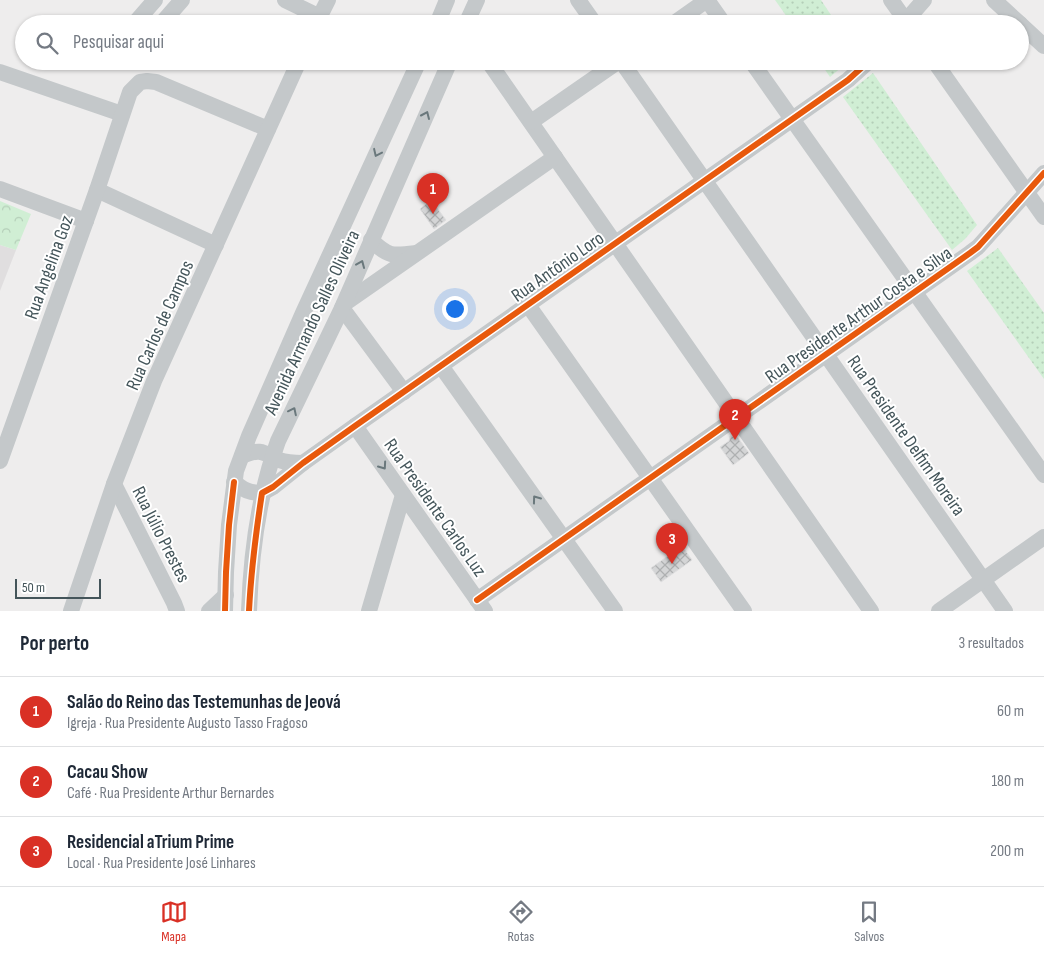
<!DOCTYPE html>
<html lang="pt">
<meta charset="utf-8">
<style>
:root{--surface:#fff;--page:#f2f2f3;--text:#1f2937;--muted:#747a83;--line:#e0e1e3;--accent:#d93025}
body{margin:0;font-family:"Sofia Sans Condensed",sans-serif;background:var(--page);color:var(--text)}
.scale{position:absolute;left:15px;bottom:12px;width:86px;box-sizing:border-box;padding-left:5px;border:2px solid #44555a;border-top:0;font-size:14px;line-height:18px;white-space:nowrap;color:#44555a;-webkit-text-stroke:4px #fff;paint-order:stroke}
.you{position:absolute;left:454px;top:308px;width:18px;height:18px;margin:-12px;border:4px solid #fff;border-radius:50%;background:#1a73e8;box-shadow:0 0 0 8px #1a73e833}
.badge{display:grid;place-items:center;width:32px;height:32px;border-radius:50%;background:var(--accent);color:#fff;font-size:16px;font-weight:700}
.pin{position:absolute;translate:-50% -41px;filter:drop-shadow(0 1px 2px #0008)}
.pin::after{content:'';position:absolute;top:26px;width:18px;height:15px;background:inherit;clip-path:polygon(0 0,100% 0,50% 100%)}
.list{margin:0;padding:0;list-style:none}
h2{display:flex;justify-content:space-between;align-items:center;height:65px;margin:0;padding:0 20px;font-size:21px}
h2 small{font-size:16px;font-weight:400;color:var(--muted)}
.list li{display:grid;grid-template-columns:32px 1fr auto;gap:15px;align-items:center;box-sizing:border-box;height:70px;padding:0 20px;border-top:1px solid var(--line)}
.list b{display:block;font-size:19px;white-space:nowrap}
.list p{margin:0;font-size:16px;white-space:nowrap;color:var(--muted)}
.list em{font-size:16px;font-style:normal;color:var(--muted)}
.icon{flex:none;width:28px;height:28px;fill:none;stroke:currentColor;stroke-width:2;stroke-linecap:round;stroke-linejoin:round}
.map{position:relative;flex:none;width:1044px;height:611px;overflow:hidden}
.search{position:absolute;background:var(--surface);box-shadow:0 1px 4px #0004;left:15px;right:15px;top:15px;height:55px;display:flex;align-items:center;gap:12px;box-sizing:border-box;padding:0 18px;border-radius:28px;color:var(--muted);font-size:19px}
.sheet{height:275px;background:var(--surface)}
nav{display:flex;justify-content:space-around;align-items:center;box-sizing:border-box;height:70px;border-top:1px solid var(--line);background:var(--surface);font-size:14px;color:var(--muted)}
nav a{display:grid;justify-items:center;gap:2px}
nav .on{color:var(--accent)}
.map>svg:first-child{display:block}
.education{fill:#e0dedf}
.grass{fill:url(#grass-dots)}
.park{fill:url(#park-crowns)}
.building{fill:url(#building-cross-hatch);stroke:#dfdfe0}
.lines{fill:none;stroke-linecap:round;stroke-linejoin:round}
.minor{stroke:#c4c8ca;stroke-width:16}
.cycleway-casing{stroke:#fff;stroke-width:9}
.cycleway{stroke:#e8590c;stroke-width:6}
.oneway{stroke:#6a787c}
.labels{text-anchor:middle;stroke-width:4;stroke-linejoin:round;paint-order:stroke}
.street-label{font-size:19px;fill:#44555a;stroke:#fff}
</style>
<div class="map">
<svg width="1044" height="611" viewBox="0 0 1044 611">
<defs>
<pattern id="grass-dots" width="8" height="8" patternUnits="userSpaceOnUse" patternTransform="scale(1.25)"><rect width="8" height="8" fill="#d0eed4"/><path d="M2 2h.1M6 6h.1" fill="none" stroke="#b4ceb8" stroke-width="1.8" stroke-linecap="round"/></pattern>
<pattern id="park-crowns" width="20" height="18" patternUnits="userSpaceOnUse" patternTransform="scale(1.25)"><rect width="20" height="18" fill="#d0eed4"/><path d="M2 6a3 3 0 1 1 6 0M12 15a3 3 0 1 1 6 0" fill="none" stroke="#b4ceb8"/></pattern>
<pattern id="building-cross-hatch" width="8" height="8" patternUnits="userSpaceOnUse" patternTransform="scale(1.25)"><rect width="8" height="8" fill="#d4d5d6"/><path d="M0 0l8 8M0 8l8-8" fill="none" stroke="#aeb0b1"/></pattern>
</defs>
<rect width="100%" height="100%" fill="#eeeded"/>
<polygon class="education" points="0,245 16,250 0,291"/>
<g class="grass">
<polygon points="775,0 821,0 837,24 792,24"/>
<polygon points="819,61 849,61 830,77"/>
<polygon points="873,73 977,225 965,239 952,250 843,97"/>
<polygon points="998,248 1044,313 1044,379 967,271"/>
</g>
<polygon class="park" points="0,201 31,214 16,250 0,245"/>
<g class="building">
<polygon points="431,200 446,220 434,229 420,209"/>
<polygon points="730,436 738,438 749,453 733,465 720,447 729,441"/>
<polygon points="682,546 692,560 661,582 651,568"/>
</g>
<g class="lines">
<g class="minor">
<polyline points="285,0 320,17"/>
<polyline points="578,0 595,24"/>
<polyline points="707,0 724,24"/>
<polyline points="891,0 908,24"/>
<polyline points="994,0 1020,24"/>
<polyline points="134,24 155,0"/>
<polyline points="161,24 182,0"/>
<polyline points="316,24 328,0"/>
<polyline points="437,24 447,0"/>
<polyline points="466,24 477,0"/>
<polyline points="673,24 707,0"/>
<polyline points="903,24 924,0"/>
<polyline points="1020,24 1044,46"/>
<polyline points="488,61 871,611"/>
<polyline points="621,61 1005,611"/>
<polyline points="751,61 1044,475"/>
<polyline points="934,61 1044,217"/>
<polyline points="0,72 122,114"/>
<polyline points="531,122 619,61"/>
<polyline points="0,189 86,221"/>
<polyline points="97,190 216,245"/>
<path d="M371,240C388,257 393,256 416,253"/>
<polyline points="344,304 555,157"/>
<polyline points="528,305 744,611"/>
<polyline points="342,308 404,392"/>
<polyline points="441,366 615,611"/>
<polyline points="355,426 485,611"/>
<path d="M242,456C260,448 263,452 279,460C287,463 295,463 303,463"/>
<polyline points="0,461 97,190 130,92 140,82 147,81 156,82 268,129"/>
<path d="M234,482C243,490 250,493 262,493"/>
<polyline points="114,484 174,603 177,611"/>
<polyline points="262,493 273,487 303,463 355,426 848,80 869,61"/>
<polyline points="477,600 970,253 978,247 1044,173"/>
<polyline points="71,611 114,484 154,381 299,61"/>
<polyline points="209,611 226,595"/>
<polyline points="225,611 226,572 229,525 236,471 249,436 303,313 419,61"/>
<path d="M249,611C251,553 258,496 278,441L342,308L450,61"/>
<polyline points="369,611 403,495"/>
<polyline points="939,611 1044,537"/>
</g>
<defs>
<g id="cycleway">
<polyline points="477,600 970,253 978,247 1044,173"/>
<polyline points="225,611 226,572 229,525 234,482"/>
<path d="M249,611C251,571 256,532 262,493L273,487L303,463L355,426L848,80L869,61"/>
</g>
</defs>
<use href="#cycleway" class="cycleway-casing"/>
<use href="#cycleway" class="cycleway"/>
</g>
<defs><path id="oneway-chevron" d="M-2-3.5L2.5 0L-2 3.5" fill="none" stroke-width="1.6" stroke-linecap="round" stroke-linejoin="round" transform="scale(1.25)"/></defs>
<g class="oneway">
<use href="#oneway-chevron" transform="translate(426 115) rotate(-66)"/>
<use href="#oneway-chevron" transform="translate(377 153) rotate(115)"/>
<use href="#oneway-chevron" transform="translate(361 264) rotate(-67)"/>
<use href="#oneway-chevron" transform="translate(293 411) rotate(-64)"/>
<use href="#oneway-chevron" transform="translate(383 466) rotate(55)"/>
<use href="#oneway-chevron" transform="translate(536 499) rotate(-126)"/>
</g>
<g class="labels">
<g class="street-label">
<text transform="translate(557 266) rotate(-35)" y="7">Rua Antônio Loro</text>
<text transform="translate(48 267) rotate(-70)" y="7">Rua Angelina Goz</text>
<text transform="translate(858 314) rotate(-35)" y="7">Rua Presidente Arthur Costa e Silva</text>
<text transform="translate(311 322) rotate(-65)" y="7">Avenida Armando Salles Oliveira</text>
<text transform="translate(159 325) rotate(-66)" y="7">Rua Carlos de Campos</text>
<text transform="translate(907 435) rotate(55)" y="7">Rua Presidente Delfim Moreira</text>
<text transform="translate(436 507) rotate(55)" y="7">Rua Presidente Carlos Luz</text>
<text transform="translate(162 534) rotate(63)" y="7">Rua Júlio Prestes</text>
</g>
</g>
</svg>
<div class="scale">50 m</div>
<div class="you"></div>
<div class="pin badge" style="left:433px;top:214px">1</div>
<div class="pin badge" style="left:735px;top:440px">2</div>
<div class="pin badge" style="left:672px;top:564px">3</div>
<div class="search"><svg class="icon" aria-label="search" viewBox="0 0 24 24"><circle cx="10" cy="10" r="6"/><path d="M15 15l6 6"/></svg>Pesquisar aqui</div>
</div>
<section class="sheet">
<h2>Por perto<small>3 resultados</small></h2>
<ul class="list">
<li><span class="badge">1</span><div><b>Salão do Reino das Testemunhas de Jeová</b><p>Igreja · Rua Presidente Augusto Tasso Fragoso</p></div><em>60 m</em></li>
<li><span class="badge">2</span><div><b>Cacau Show</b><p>Café · Rua Presidente Arthur Bernardes</p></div><em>180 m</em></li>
<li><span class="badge">3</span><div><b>Residencial aTrium Prime</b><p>Local · Rua Presidente José Linhares</p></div><em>200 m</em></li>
</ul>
</section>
<nav>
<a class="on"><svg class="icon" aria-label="map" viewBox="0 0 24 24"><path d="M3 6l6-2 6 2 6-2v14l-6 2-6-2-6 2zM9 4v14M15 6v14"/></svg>Mapa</a>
<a><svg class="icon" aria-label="directions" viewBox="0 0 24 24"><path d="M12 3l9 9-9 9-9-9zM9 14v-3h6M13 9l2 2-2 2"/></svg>Rotas</a>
<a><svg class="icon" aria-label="saved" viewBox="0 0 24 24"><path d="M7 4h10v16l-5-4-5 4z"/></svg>Salvos</a>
</nav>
